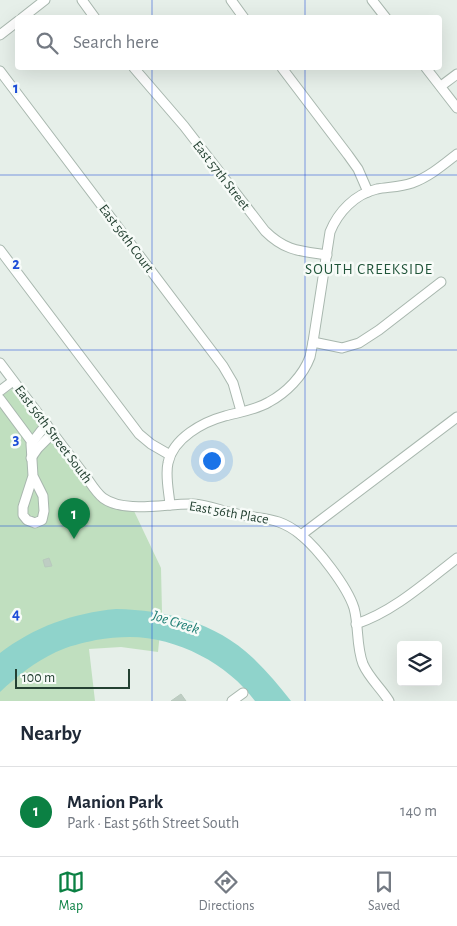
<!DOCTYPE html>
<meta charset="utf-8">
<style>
:root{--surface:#fff;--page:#f6f6f7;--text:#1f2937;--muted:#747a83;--line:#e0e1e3;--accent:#0b8043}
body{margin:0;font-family:"Alegreya Sans",sans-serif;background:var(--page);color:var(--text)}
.controls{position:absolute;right:15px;bottom:15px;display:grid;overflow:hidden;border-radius:5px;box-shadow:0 5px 20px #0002}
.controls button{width:45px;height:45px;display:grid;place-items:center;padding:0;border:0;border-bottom:1px solid var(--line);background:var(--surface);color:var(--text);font:25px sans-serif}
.scale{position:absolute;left:15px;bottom:12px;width:115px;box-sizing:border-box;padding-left:5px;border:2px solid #244132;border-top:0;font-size:14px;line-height:18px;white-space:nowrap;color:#244132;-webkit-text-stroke:4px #f7fbf8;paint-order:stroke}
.you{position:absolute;left:211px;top:460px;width:18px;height:18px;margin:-12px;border:4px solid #fff;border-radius:50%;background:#1a73e8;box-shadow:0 0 0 8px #1a73e833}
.badge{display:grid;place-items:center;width:32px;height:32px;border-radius:50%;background:var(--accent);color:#fff;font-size:16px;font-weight:700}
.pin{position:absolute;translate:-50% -41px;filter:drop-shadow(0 1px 2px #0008)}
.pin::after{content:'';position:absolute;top:26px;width:18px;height:15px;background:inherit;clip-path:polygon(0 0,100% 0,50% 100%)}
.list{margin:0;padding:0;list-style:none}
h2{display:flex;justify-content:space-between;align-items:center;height:65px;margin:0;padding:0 20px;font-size:21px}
h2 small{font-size:16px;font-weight:400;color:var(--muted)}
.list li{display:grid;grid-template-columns:32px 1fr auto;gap:15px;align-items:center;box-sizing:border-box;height:90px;padding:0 20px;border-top:1px solid var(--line)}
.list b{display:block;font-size:19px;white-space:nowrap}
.list p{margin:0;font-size:16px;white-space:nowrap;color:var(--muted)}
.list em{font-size:16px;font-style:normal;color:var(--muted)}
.icon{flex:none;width:28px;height:28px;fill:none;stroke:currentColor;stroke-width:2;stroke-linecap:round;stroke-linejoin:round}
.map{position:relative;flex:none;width:457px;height:701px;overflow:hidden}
.search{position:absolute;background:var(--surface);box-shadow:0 5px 20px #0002;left:15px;right:15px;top:15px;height:55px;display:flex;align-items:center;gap:12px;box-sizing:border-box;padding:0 18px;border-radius:5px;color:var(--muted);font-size:19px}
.sheet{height:155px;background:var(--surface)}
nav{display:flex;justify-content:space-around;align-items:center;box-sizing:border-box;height:70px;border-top:1px solid var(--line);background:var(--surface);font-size:14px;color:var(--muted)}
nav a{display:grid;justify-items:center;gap:2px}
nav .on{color:var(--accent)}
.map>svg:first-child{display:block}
.green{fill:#c0dfbf}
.water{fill:#8fd3cb}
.building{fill:#becdc3;stroke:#b8c9bd}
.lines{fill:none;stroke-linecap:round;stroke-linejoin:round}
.minor-casing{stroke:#a8b7ae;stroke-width:11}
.minor{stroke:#fff;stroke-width:9}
.grid{fill:none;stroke:#1d4ed8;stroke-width:1;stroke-opacity:0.55}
.labels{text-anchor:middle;stroke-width:5;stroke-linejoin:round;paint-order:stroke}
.street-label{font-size:14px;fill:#244132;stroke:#f7fbf8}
.neighbourhood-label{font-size:15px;letter-spacing:1px;fill:#205439;stroke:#f7fbf8}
.water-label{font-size:15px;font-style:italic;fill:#1e7e74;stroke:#f7fbf8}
.grid-label{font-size:16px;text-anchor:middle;font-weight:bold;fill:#1d4ed8;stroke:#f7fbf8;stroke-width:5;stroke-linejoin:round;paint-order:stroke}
</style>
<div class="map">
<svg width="457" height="701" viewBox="0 0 457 701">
<rect width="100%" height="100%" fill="#e6efe9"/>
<path class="green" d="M12,389L15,390L96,497C109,508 117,509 134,511L161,568L162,612L158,652L121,647L89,649L95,701H0V397Z"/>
<path class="water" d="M116,609C166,610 215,622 253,658C267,671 279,686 291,701H255C228,664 177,637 130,637C119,637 107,638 96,640C82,643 69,646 56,652C35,662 17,676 0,692V653C34,627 73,613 116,609Z"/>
<g class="building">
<polygon points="49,558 52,566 45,567 43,560"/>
<polygon points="181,694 186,701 171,701"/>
</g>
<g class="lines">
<defs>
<g id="minor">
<polyline points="82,0 95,18"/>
<polyline points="231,0 244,18"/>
<polyline points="372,0 386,18"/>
<polyline points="22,18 45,0"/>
<polyline points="0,35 18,21"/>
<path d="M134,68L184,126L265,231C285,251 300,251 327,255"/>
<polyline points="282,68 348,155 358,169 368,192"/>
<polyline points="426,68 457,108"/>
<polyline points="0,71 223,366 233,383 241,411"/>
<polyline points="441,86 457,74"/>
<polyline points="0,250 139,434 151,444 170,455"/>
<polyline points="313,342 342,348 359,343 379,330 441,282"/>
<path d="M0,363L89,481C93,487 98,494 103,498C125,514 168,503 193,504C208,505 222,511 237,514C263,520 278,516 301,535C318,549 347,586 354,608C359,626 356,646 363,664C369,678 381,688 389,701"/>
<polyline points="0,391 13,381"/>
<polyline points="0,399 32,442"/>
<polyline points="31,458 38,448 53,433"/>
<polyline points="33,476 23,507 23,515 27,520 35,523 42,520 44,511 43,496 33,476 31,444 41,431 47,425"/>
<path d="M170,505C169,492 165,476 168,463C173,438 203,422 225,416C240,412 256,410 269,402C286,393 303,376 310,357C311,352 312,347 313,342L330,232C338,212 355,194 377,189C388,187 401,187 412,183C429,177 443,165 457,154"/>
<polyline points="301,535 457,417"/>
<path d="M356,624C393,612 426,582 457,558"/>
<polyline points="232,701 243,693"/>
</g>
</defs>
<use href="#minor" class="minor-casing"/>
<use href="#minor" class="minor"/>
</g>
<path class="grid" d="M152,0V18M305,0V18M152,68V701M305,68V701M0,175H457M0,350H457M0,526H457"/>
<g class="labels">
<g class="street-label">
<text transform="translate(222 175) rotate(52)" y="5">East 57th Street</text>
<text transform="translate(127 238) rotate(53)" y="5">East 56th Court</text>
<text transform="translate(54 434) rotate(53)" y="5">East 56th Street South</text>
<text transform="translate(229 512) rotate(10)" y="5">East 56th Place</text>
</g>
<g class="neighbourhood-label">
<text x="369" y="274">SOUTH CREEKSIDE</text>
</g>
<g class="water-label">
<text transform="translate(176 622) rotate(18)" y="5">Joe Creek</text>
</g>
</g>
<g class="grid-label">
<text x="16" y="93">1</text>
<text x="16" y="269">2</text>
<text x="16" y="444">3</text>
<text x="16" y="619">4</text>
</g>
</svg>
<div class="controls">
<button><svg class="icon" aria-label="layers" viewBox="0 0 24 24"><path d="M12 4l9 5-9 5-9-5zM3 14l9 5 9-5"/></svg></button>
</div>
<div class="scale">100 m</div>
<div class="you"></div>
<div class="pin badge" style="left:74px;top:539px">1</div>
<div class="search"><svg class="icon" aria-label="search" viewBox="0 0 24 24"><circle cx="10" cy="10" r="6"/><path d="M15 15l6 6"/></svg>Search here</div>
</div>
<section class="sheet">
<h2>Nearby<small></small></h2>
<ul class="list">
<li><span class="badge">1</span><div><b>Manion Park</b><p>Park · East 56th Street South</p></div><em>140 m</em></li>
</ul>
</section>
<nav>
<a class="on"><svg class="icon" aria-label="map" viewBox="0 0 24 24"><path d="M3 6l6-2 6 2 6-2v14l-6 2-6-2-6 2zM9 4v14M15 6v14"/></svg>Map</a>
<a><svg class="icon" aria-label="directions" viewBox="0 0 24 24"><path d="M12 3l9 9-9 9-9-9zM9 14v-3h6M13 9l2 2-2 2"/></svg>Directions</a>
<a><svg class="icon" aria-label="saved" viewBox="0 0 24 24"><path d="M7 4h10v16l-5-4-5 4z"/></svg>Saved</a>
</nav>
